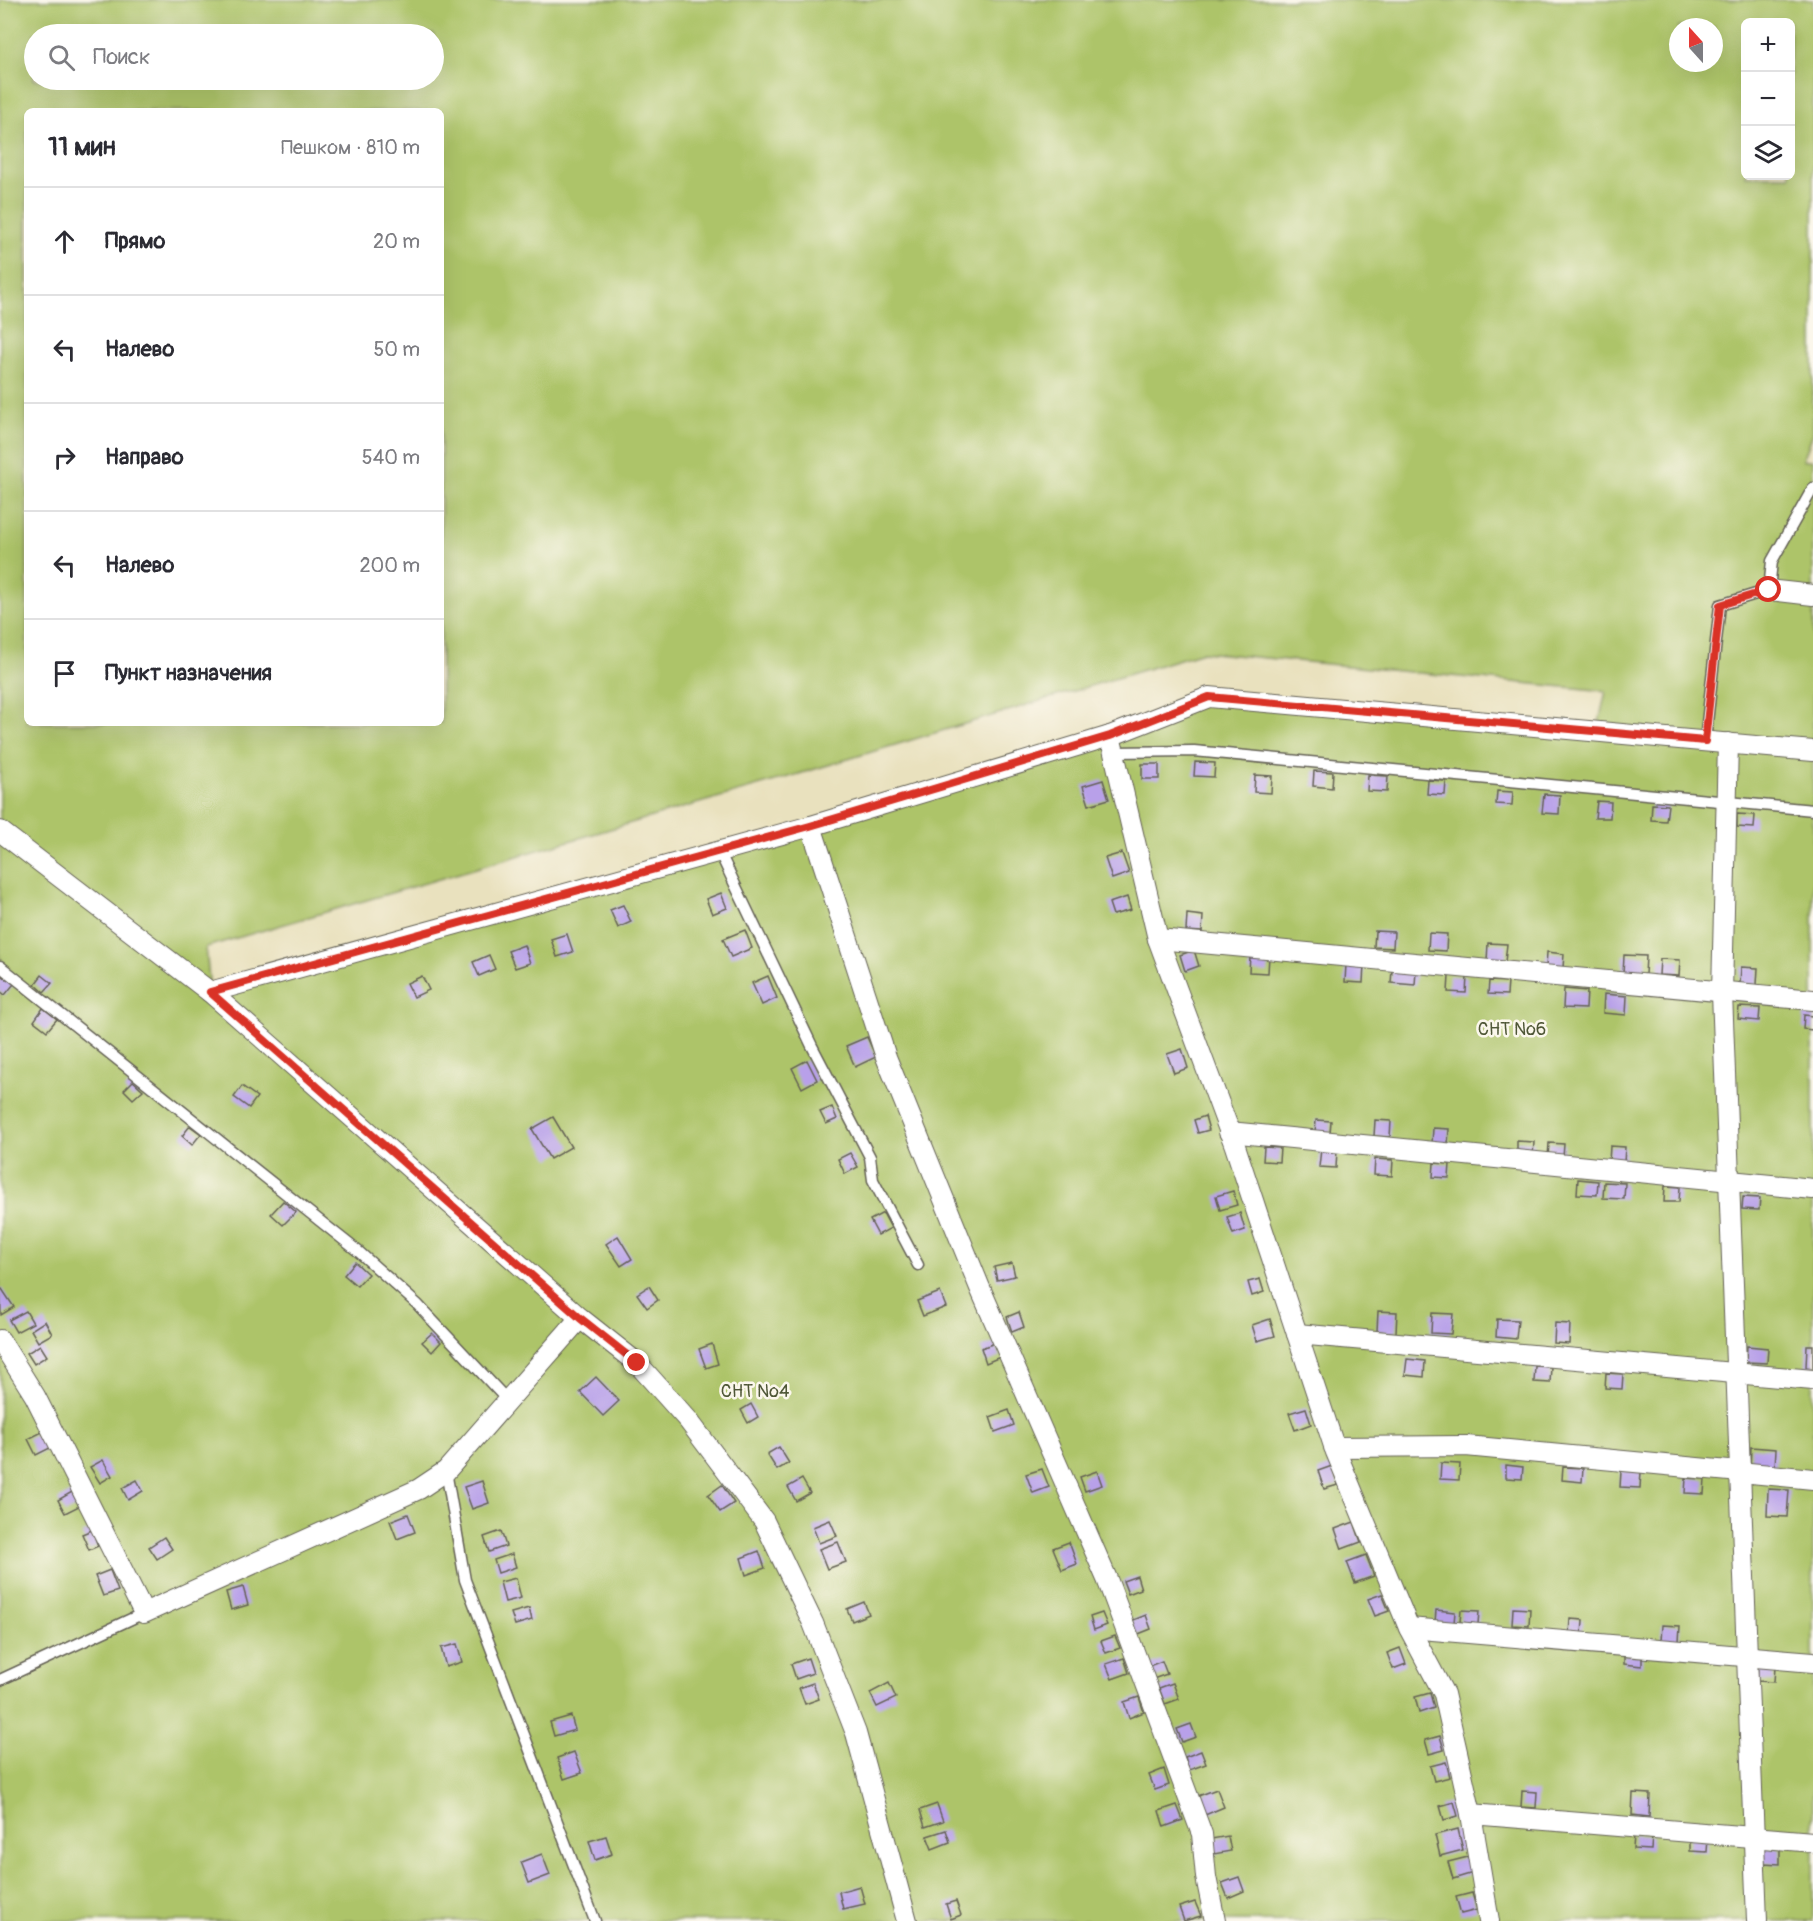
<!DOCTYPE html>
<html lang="ru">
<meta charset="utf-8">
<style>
:root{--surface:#fff;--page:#f2f2f3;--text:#2b2b33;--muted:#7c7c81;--line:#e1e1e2}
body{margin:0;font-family:Pangolin,sans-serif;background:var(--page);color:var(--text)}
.controls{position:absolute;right:18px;top:18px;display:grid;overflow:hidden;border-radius:9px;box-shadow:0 6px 24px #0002}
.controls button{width:54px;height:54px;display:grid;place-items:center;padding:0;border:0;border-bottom:2px solid var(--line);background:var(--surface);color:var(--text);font:30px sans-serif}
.compass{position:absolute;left:1669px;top:18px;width:54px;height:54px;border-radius:50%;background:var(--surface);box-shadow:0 6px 24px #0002;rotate:339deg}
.stop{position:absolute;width:18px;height:18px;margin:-14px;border:4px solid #d93025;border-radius:50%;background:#fff}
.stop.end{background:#d93025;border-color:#fff;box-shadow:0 2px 6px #0008}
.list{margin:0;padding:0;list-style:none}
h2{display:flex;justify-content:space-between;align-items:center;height:78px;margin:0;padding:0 24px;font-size:26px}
h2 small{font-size:20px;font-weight:400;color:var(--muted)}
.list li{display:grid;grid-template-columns:39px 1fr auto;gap:18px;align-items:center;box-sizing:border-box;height:108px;padding:0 24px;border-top:2px solid var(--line)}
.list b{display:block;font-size:22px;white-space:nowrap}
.list em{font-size:20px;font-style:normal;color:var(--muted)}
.icon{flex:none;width:33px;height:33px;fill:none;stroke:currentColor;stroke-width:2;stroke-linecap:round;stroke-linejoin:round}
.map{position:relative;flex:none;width:1813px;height:1921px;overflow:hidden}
.search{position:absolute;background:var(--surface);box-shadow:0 6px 24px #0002;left:24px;top:24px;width:420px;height:66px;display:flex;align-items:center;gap:15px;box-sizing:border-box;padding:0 21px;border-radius:33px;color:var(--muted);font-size:22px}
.panel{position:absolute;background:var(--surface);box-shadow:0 6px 24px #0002;left:24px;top:108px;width:420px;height:618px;border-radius:9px}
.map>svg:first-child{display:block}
.green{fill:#adc469;stroke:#647042;stroke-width:1.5;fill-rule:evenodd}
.building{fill:#b8a0e9}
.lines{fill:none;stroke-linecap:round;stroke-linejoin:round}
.lane-casing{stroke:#646155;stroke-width:13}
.street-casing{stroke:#646155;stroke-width:22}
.lane{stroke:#fff;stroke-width:10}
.street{stroke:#fff;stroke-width:20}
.route{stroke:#d93025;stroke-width:8}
.labels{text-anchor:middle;stroke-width:5;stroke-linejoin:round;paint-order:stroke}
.park-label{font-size:18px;fill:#4f5737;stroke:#fbf7ec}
</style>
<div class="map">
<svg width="1813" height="1921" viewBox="0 0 1813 1921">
<rect width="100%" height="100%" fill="#fbf7ec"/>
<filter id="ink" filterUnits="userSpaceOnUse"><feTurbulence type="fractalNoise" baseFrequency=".0167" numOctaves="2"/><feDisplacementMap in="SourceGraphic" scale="12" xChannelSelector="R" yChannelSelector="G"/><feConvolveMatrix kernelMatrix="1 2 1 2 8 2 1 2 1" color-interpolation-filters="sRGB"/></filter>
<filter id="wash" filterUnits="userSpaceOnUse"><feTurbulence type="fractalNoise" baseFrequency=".008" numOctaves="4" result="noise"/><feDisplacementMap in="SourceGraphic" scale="24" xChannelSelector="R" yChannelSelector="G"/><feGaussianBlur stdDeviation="1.35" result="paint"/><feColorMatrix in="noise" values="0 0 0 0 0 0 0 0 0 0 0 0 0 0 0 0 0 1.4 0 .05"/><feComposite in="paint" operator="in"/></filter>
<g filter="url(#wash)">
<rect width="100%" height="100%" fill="#e9e1be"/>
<path class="green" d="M0,0H1813V433L1803,460H1813V1921H0ZM1746,22H1790V176H1746ZM1678,27H1714V63H1678ZM34,34H434V80H34ZM27,111H441V723H27ZM1203,652L1606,691L1597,731L1209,697L811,826L210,991L206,947L792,776Z"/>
<g id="blocks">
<g class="building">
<polygon points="1195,762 1215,763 1214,777 1194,776"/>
<rect x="1142" y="764" width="17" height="15"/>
<polygon points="1314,771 1333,772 1332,788 1313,786"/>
<polygon points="1255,775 1272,776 1271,793 1254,792"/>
<polygon points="1368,775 1388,776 1387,792 1367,791"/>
<polygon points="1103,780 1109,799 1089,805 1083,786"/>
<polygon points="1428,780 1446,781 1445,795 1427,794"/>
<polygon points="1497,791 1513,792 1512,805 1496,804"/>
<polygon points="1544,794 1560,795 1559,814 1542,813"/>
<polygon points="1597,801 1611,802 1610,818 1595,818"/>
<polygon points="1652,804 1668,805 1666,821 1651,820"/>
<polygon points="1737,814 1755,815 1754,828 1737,827"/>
<polygon points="1122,853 1129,873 1112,879 1105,858"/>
<polygon points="721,893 727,908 712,914 706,899"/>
<polygon points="1127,897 1131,910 1113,915 1109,903"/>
<polygon points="623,905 631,922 618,928 610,910"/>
<polygon points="1187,914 1203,916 1202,932 1186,931"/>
<polygon points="745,930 752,948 731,957 723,939"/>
<polygon points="1375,931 1394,932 1393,948 1374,947"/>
<polygon points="1429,933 1447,934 1446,951 1428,950"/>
<polygon points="567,934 573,952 557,957 551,939"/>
<polygon points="1488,943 1507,944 1505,962 1487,961"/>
<polygon points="524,945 530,963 515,968 508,951"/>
<polygon points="1194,950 1199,966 1185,971 1180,955"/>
<polygon points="1547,952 1564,954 1563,968 1546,967"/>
<polygon points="489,955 495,969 479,976 473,962"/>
<polygon points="1250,955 1269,956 1268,973 1249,972"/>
<polygon points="1624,955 1646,956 1645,975 1623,974"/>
<polygon points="1660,959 1680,960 1679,976 1659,975"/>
<polygon points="1346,964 1364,965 1363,983 1345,982"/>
<polygon points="1741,967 1758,968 1757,985 1740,984"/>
<polygon points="1392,970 1416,971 1415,985 1391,983"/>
<polygon points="0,974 14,984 5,995 0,991"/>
<polygon points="42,975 52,983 44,992 35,984"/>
<polygon points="422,976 429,990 414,997 407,983"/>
<polygon points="768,976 777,998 762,1005 752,983"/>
<polygon points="1449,976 1467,977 1466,993 1448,992"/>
<polygon points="1489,981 1508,982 1507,995 1488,994"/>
<polygon points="1564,989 1587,991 1586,1009 1563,1008"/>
<polygon points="1604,994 1627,996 1626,1015 1603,1013"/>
<polygon points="1739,1007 1760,1008 1759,1021 1738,1019"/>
<polygon points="43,1008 57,1019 47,1031 34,1021"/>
<polygon points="1804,1015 1813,1016 1813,1030 1803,1029"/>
<polygon points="867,1037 876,1057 855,1067 846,1046"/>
<polygon points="1182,1049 1188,1068 1174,1073 1167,1054"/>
<polygon points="807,1060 817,1080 802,1088 792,1068"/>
<polygon points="133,1081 143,1090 133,1099 124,1090"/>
<polygon points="242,1086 257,1097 249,1108 234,1097"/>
<polygon points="832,1107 837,1119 826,1124 820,1112"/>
<polygon points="1205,1116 1209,1130 1198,1133 1194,1120"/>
<polygon points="553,1117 571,1147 550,1159 532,1129"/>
<polygon points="1316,1120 1331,1121 1330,1133 1315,1132"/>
<polygon points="1375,1120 1391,1121 1390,1137 1374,1136"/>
<polygon points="190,1126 201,1134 192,1145 182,1136"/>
<polygon points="1433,1128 1449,1129 1448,1145 1432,1144"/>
<polygon points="1517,1141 1534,1142 1533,1155 1517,1154"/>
<polygon points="1549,1143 1564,1144 1563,1158 1548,1157"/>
<polygon points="1610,1146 1625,1147 1624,1163 1609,1162"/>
<polygon points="1264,1147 1280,1148 1279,1162 1263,1161"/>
<polygon points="1321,1149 1337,1150 1336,1168 1319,1167"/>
<polygon points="850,1153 858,1167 845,1174 838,1159"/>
<polygon points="1375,1159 1393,1160 1392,1176 1374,1175"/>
<polygon points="1434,1163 1450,1164 1449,1178 1433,1177"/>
<polygon points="1578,1179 1598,1181 1597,1195 1577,1194"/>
<polygon points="1604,1182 1625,1183 1624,1199 1603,1198"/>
<polygon points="1665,1186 1680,1187 1679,1202 1664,1202"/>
<polygon points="1233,1191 1237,1205 1220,1210 1216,1196"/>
<polygon points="1743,1197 1760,1198 1759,1210 1742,1209"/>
<polygon points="283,1201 296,1212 283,1225 271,1214"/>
<polygon points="883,1213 891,1228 878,1235 870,1220"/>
<polygon points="1240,1213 1245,1230 1233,1234 1227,1217"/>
<polygon points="618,1236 632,1259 621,1266 606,1244"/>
<polygon points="355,1262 368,1274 357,1286 344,1275"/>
<polygon points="1012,1263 1015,1276 997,1280 994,1267"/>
<polygon points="1260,1279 1264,1292 1252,1296 1248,1282"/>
<polygon points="649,1286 658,1300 647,1308 637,1294"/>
<polygon points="2,1289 14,1307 1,1315 0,1290"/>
<polygon points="940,1292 946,1307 923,1316 917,1301"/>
<polygon points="26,1311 33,1323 16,1332 9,1320"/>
<polygon points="1378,1311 1397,1312 1396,1333 1377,1331"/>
<polygon points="1019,1312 1024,1327 1012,1332 1007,1317"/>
<polygon points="1432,1313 1453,1314 1451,1334 1431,1333"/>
<polygon points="1270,1319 1275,1336 1257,1341 1252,1325"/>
<polygon points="1497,1319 1518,1320 1516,1339 1496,1337"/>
<polygon points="45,1321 52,1334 38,1342 31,1330"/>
<polygon points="1555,1323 1570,1324 1569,1344 1554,1343"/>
<polygon points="432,1333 441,1342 432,1352 422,1342"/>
<polygon points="995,1343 1000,1357 986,1363 981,1348"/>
<polygon points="712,1344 718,1364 706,1368 699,1349"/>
<polygon points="40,1345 47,1356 34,1364 27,1353"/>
<polygon points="1807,1345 1813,1345 1813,1368 1806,1367"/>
<polygon points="1747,1346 1768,1348 1767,1363 1746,1362"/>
<polygon points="1407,1359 1425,1361 1424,1377 1405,1375"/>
<polygon points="1535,1366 1551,1367 1550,1383 1534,1382"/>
<polygon points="1606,1373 1623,1374 1622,1389 1605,1388"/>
<polygon points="596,1377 619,1401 603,1416 580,1392"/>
<polygon points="751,1404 758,1417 748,1423 741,1410"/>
<polygon points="1306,1408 1311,1424 1295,1430 1289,1413"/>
<polygon points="1009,1410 1014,1425 995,1432 990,1417"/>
<polygon points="44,1431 52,1447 36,1455 28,1439"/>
<polygon points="779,1447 789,1463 777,1470 767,1454"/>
<polygon points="1751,1447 1776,1449 1775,1467 1750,1466"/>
<polygon points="103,1460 112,1476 100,1483 90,1467"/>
<polygon points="1441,1463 1460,1464 1459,1480 1440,1479"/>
<polygon points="1506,1465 1523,1467 1522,1479 1506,1478"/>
<polygon points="1332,1466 1338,1485 1324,1489 1318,1471"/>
<polygon points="1563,1467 1583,1468 1582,1482 1562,1480"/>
<polygon points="1042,1469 1049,1487 1033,1493 1026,1474"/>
<polygon points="1097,1471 1102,1485 1085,1491 1080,1477"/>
<polygon points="1621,1471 1641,1472 1640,1488 1620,1487"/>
<polygon points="1686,1478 1705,1479 1704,1494 1685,1493"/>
<polygon points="802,1479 810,1493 796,1501 788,1487"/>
<polygon points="137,1480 143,1491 128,1500 122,1488"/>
<polygon points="482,1481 489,1503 472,1509 464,1487"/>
<polygon points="722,1485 734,1503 720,1512 708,1495"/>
<polygon points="1768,1489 1789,1490 1787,1517 1767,1516"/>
<polygon points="72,1492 79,1506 65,1513 58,1500"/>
<polygon points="408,1514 415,1532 397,1539 390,1521"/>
<polygon points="830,1520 837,1536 819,1543 813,1527"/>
<polygon points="1354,1522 1361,1542 1342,1549 1335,1529"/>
<polygon points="92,1530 98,1546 89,1550 82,1534"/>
<polygon points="501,1531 506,1546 489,1552 484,1537"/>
<polygon points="164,1537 172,1549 157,1559 149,1547"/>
<polygon points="838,1542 846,1562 827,1569 819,1549"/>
<polygon points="1069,1542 1077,1564 1062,1570 1053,1548"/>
<polygon points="759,1551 765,1568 746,1575 741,1558"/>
<polygon points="512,1554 516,1567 498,1573 494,1560"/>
<polygon points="1366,1555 1374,1576 1355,1583 1347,1562"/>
<polygon points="110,1570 118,1591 103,1596 95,1576"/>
<polygon points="1137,1576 1141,1589 1128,1594 1123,1581"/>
<polygon points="516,1578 521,1598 505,1602 500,1582"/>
<polygon points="243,1587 248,1605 231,1610 226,1592"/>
<polygon points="1382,1594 1389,1611 1375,1616 1368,1599"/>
<polygon points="864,1602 869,1614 852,1621 847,1609"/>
<polygon points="529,1608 532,1620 515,1625 511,1613"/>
<polygon points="1513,1608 1530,1609 1529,1626 1512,1625"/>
<polygon points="1436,1610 1455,1612 1454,1623 1435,1622"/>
<polygon points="1461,1610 1479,1611 1478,1624 1460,1622"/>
<polygon points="1102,1613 1107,1625 1094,1630 1090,1617"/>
<polygon points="1146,1615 1151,1629 1136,1635 1131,1621"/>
<polygon points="1570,1619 1583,1620 1582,1635 1569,1634"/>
<polygon points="1662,1625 1680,1626 1679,1641 1661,1640"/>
<polygon points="1115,1636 1120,1648 1106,1653 1101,1641"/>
<polygon points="457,1644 462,1662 446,1667 441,1648"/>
<polygon points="1400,1648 1406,1664 1393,1669 1387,1653"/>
<polygon points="1624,1654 1642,1655 1642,1666 1624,1664"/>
<polygon points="808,1658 813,1673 796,1679 791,1664"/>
<polygon points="1124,1658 1129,1673 1112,1679 1106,1664"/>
<polygon points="1162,1661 1167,1674 1153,1679 1149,1666"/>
<polygon points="1758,1666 1775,1667 1774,1682 1757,1681"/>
<polygon points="813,1683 819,1699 805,1704 799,1688"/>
<polygon points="889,1683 896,1698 877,1707 870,1693"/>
<polygon points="1173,1683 1179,1699 1165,1704 1159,1688"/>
<polygon points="1430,1693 1434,1708 1419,1713 1415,1697"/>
<polygon points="1139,1697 1144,1712 1129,1718 1124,1702"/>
<polygon points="571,1716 575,1730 554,1736 550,1722"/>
<polygon points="1191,1724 1196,1737 1182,1742 1177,1729"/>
<polygon points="1440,1736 1444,1750 1429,1754 1425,1740"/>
<polygon points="1201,1751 1206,1764 1189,1770 1185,1757"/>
<polygon points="574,1752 582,1773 564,1779 557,1758"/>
<polygon points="1446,1762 1450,1777 1434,1781 1430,1766"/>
<polygon points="1164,1769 1169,1785 1155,1790 1149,1775"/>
<polygon points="1217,1789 1224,1807 1205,1815 1198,1796"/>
<polygon points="1522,1791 1537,1792 1536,1808 1521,1807"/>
<polygon points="1633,1793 1650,1794 1649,1817 1632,1815"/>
<polygon points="1454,1802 1458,1816 1444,1820 1440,1806"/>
<polygon points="937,1804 943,1821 925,1827 920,1810"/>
<polygon points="1177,1805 1183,1820 1164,1827 1159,1811"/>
<polygon points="1458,1829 1463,1850 1440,1856 1435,1835"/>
<polygon points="946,1830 950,1842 932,1849 927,1836"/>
<polygon points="1634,1835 1652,1836 1651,1850 1633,1849"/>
<polygon points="606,1836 612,1854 595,1860 589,1841"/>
<polygon points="1228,1836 1231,1851 1214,1854 1211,1839"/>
<polygon points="1690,1838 1708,1839 1707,1852 1690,1851"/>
<polygon points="1764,1847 1780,1848 1780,1864 1763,1863"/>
<polygon points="542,1854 550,1875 529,1883 521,1862"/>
<polygon points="1468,1857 1473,1873 1453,1879 1448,1862"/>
<polygon points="1239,1877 1244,1891 1228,1898 1222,1883"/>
<polygon points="860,1886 865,1904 843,1909 839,1892"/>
<polygon points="1472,1893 1477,1910 1461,1914 1456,1897"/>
<polygon points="956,1901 961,1915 951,1919 946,1904"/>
<polygon points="1195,1902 1201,1916 1184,1921 1179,1907"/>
</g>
</g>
</g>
<g filter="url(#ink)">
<use href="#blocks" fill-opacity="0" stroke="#646155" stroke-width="1.5"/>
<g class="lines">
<defs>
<g id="lane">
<polyline points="1705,741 1720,605 1769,590 1772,561 1813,488"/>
<polyline points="1114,752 1194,751 1813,810"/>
<polyline points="719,851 812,1046 870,1157 873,1180 918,1265"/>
<polyline points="0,966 359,1252 417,1304 508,1401"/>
<polyline points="446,1471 465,1580 595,1921"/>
<polyline points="0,1680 144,1613"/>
</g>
<g id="street">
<polyline points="1769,590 1813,595"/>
<polyline points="1110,736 1158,939 1235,1146 1336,1452 1409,1628 1444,1694 1471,1814 1489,1921"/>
<polyline points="1728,743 1722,993 1757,1921"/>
<polyline points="811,826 886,1057 980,1288 1107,1579 1202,1834 1206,1877 1215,1921"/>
<polyline points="0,831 210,992 580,1318 637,1363 688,1420 764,1521 813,1623 856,1733 907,1921"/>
<polyline points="1158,939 1813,1000"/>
<polyline points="210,992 811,826 1110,736 1209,697 1813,751"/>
<polyline points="1229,1132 1813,1189"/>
<polyline points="1297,1334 1813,1380"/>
<polyline points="0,1340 35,1396 144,1613 419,1489 446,1471 580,1318"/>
<polyline points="1334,1447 1466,1446 1813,1479"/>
<polyline points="1409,1628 1813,1662"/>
<polyline points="1471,1814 1813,1842"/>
</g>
</defs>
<use href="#lane" class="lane-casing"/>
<use href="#street" class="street-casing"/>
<use href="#lane" class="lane"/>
<use href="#street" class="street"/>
</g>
</g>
<g class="lines" filter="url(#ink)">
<polyline class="route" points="637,1363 580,1318 210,992 810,826 1110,736 1209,697 1705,741 1720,605 1769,590"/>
</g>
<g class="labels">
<g class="park-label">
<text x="1512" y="1035">СНТ №6</text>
<text x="755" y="1397">СНТ №4</text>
</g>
</g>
</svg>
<div class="controls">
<button>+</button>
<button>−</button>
<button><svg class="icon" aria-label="layers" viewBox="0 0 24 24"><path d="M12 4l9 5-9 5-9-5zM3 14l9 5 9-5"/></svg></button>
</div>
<svg class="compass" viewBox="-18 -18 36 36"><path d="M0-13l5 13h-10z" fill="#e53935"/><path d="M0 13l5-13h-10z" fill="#7c7c81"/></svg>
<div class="stop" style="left:1769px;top:590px"></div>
<div class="stop end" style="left:637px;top:1363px"></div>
<div class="search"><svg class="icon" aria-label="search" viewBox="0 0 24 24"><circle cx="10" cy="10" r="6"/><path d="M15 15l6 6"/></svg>Поиск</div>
<section class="panel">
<h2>11 мин<small>Пешком · 810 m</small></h2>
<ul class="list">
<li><svg class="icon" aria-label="ahead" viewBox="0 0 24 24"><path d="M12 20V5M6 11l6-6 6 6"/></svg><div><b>Прямо</b></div><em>20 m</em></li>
<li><svg class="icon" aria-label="left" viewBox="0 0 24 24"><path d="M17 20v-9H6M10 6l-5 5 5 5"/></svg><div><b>Налево</b></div><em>50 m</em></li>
<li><svg class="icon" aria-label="right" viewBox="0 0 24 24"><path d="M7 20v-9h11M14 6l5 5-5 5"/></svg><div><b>Направо</b></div><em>540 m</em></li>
<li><svg class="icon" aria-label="left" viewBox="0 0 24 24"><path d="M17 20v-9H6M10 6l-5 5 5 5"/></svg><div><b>Налево</b></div><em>200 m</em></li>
<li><svg class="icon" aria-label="arrive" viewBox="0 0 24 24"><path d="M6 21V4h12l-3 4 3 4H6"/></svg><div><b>Пункт назначения</b></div></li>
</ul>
</section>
</div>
